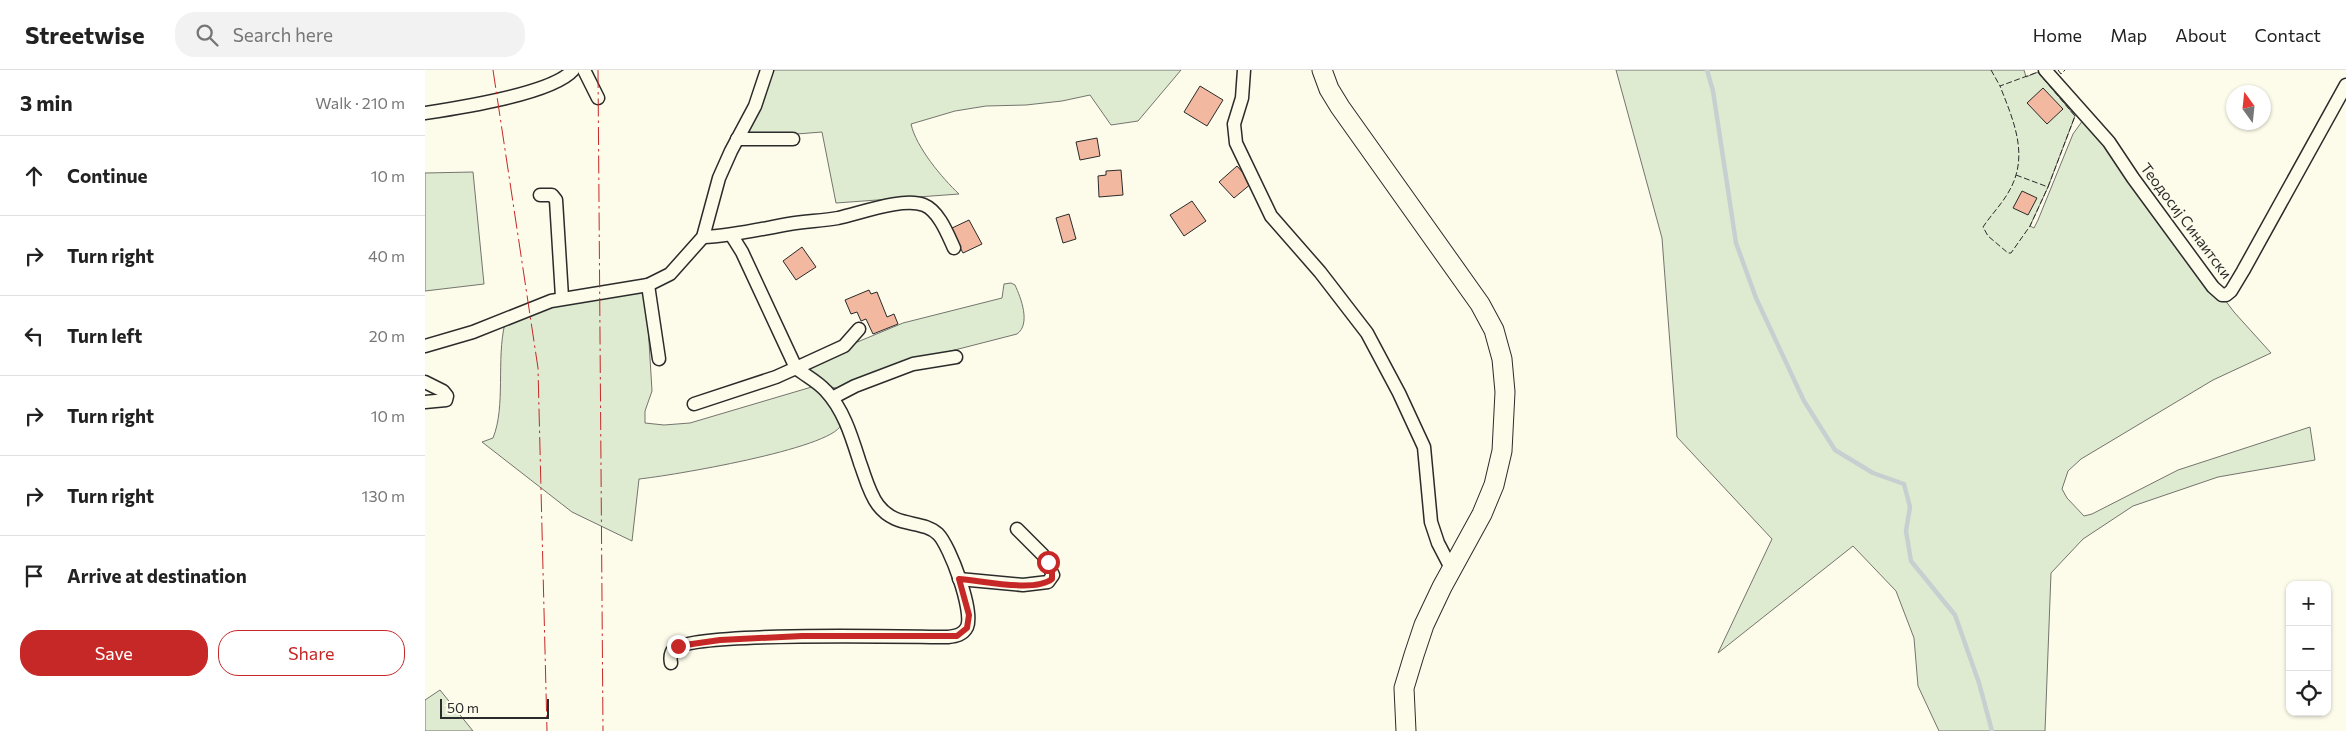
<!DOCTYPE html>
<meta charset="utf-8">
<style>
:root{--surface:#fff;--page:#f2f2f2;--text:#222;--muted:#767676;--line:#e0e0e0;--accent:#c62828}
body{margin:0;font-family:Commissioner,sans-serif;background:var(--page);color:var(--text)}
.controls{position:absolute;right:15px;bottom:15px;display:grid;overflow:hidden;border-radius:10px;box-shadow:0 1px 4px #0004}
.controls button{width:45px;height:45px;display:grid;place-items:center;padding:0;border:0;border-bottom:1px solid var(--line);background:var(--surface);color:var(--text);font:25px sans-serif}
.compass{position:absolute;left:1801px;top:15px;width:45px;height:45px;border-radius:50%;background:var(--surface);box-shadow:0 1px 4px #0004;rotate:345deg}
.scale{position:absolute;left:15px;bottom:12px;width:109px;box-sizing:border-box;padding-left:5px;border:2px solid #2b2b2b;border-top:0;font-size:14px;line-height:18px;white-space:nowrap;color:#2b2b2b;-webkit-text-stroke:4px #fdfbea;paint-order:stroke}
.stop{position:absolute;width:15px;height:15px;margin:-11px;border:4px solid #c62828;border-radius:50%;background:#fff}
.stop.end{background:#c62828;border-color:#fff;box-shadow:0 1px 5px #0008}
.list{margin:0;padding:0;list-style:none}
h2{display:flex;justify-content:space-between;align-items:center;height:65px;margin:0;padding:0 20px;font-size:21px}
h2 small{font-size:16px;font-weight:400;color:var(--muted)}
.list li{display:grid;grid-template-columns:32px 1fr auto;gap:15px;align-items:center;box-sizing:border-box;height:80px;padding:0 20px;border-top:1px solid var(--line)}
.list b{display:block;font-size:19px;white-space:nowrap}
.list em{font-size:16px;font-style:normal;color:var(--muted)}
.actions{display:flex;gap:10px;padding:15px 20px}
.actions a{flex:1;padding:11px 0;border:1px solid var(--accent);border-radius:20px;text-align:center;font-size:18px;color:var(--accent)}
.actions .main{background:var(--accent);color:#fff}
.icon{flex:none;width:28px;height:28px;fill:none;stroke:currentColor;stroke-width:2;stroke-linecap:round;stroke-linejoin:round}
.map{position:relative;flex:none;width:1921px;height:661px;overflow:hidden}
header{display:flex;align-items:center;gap:30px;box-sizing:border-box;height:70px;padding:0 25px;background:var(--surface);border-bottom:1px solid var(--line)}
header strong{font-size:24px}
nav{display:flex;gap:28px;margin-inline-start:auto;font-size:18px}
.search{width:350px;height:45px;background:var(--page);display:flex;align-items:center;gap:12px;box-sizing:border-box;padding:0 18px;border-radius:20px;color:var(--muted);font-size:19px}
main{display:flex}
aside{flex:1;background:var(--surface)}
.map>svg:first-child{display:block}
.green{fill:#deebd1;stroke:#74746e}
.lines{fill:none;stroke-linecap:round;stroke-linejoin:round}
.stream{stroke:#c7d0d0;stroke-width:4.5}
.building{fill:#f2b8a0;stroke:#2b2b2b}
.street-casing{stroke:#2b2b2b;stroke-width:15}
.secondary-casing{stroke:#2b2b2b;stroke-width:21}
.street{stroke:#fdfbea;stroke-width:12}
.secondary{stroke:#fdfbea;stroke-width:19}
.fence{stroke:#2b2b2b;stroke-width:1;stroke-dasharray:6 2.5;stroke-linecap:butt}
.power{stroke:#c62828;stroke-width:1;stroke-dasharray:18 4 2.5 4;stroke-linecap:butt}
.route{stroke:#c62828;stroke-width:6}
.labels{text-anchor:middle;stroke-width:4;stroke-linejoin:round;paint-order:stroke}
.street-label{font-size:15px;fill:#2b2b2b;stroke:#fdfbea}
</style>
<header>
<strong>Streetwise</strong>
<div class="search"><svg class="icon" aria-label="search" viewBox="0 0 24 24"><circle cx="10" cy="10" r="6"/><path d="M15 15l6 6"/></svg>Search here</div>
<nav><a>Home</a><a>Map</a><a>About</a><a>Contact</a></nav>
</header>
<main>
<aside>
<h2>3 min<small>Walk · 210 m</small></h2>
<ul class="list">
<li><svg class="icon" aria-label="ahead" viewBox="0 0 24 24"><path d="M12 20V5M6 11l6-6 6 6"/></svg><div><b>Continue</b></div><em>10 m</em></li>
<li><svg class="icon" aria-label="right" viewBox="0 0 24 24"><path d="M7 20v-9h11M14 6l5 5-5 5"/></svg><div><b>Turn right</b></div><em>40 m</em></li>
<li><svg class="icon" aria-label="left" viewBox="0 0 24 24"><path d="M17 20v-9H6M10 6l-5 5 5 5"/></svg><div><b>Turn left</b></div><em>20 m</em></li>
<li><svg class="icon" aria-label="right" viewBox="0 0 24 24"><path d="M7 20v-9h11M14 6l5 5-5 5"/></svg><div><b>Turn right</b></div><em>10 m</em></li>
<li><svg class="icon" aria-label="right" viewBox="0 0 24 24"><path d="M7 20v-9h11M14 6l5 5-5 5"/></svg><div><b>Turn right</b></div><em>130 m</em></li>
<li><svg class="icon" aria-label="arrive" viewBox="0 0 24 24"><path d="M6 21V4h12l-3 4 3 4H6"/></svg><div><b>Arrive at destination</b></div></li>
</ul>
<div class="actions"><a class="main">Save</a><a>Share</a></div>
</aside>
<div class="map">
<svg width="1921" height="661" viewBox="0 0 1921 661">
<rect width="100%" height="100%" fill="#fdfbea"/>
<g class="green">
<path d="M348,0H756L713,51L686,55L665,25L637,31L601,35L561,36L530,41L486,54C491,77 517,108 534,124L411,133L397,62L359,65H320L337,36Z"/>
<polygon points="1191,0 1599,0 1601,7 1613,2 1650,46 1623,117 1605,156 1609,158 1613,150 1648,64 1661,46 1809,242 1846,283 1788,310 1656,389 1643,401 1637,419 1642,428 1659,446 1667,444 1753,400 1885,357 1890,390 1793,407 1708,436 1658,469 1626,503 1620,661 1514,661 1493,616 1489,568 1471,521 1428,476 1293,583 1347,469 1252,367 1237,168"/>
<polygon points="48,102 59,214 0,221 0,103"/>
<path d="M586,213L590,215C596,228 606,254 592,264L479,293L415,319L406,317L379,299L430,273L478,253L577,228L579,214Z"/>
<path d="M221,222L227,321L220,341V353L239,355L265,353L390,316L406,334L416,355C406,379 244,406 214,409L207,471L147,442L57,372L68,368C81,336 71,290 80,253L122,238L196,224Z"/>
<polygon points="15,620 48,661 0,661 0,630"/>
</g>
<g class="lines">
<polyline class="stream" points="1282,0 1288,21 1311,173 1331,228 1379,331 1410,380 1448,403 1479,414 1485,437 1481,461 1486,491 1530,545 1554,613 1567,661"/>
</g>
<g class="building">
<polygon points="775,16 798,30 782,56 759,42"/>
<polygon points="1618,18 1638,39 1622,54 1602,33"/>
<polygon points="672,68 675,86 655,90 651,72"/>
<polygon points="812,96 827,113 809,128 794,112"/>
<polygon points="696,100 698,125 674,127 673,106 681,105 681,101"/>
<polygon points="1597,121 1612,128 1603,145 1588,138"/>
<polygon points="767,131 781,151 759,166 745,145"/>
<polygon points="644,144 651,169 638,173 631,148"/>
<polygon points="544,150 557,174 538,183 525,159"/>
<polygon points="377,177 391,197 371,210 358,191"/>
<polygon points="444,220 446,224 452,222 462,247 469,244 473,254 448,264 441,249 436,251 432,242 426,244 420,230"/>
</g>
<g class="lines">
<defs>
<g id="street">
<polyline points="159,0 173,28"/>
<polyline points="819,0 817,28 809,54 811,73 846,146 895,202 942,263 974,323 999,377 1006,452 1013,473 1027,500"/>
<polyline points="1620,0 1684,72 1708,108 1788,217 1797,225 1801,225 1806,221 1818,201 1921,15"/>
<path d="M0,43C33,38 127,24 148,0"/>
<polyline points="312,69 368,69"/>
<polyline points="115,125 127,125 131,130 137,227"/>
<path d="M278,167C308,166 335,159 364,154C381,151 397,151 413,148C436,143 478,127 499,135C514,141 523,165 529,178"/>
<polyline points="223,215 234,289"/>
<polyline points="0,276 48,262 126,231 223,215 245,204 278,167 294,108 306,81 330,36 342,0"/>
<polyline points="0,312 18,321 22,326 21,330 0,332"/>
<polyline points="407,328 430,316 488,294 531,287"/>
<polyline points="269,334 351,307 371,298 317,182 307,166"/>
<polyline points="534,509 598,515 623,512 628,505 618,485 592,459"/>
<path d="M246,593C245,588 245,583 249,579C269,561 484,567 523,567C531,566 538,565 542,557C549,541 525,476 513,464C497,449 471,459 453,435C444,423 440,406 435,393C427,368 419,340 401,321C392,311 381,306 371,298L419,276L434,259"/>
</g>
<polyline id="secondary" points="897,0 904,19 915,37 1055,234 1069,260 1077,289 1080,322 1077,381 1069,415 1057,444 1017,517 999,555 989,585 979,618 981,661"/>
</defs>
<use href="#street" class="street-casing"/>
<use href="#secondary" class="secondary-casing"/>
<use href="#street" class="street"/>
<use href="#secondary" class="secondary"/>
<g class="fence">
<polyline points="1566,0 1575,16"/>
<polyline points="1633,0 1636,4 1640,0"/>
<path d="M1591,105L1623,117L1650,46L1613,2L1575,16C1589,52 1605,87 1583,123C1576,135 1566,145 1558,157L1563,166L1583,183H1586L1605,156L1623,117"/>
</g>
<g class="power">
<polyline points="68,0 113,298 122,661"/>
<polyline points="173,0 178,661"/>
</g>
</g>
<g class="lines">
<path class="route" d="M253,576L295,570L377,566H532L542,558L544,545L534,509C555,510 610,523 627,509V499L623,492"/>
</g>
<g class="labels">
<g class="street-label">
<text transform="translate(1761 151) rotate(53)" y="5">Теодосиј Синаитски</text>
</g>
</g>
</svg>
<div class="controls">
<button>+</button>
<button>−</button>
<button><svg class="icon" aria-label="locate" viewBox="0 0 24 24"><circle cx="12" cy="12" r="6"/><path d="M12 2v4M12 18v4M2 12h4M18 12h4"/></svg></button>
</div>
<svg class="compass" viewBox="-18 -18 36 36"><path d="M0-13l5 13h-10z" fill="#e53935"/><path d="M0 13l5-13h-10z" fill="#767676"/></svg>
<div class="scale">50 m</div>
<div class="stop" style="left:623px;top:492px"></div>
<div class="stop end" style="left:253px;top:576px"></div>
</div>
</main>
